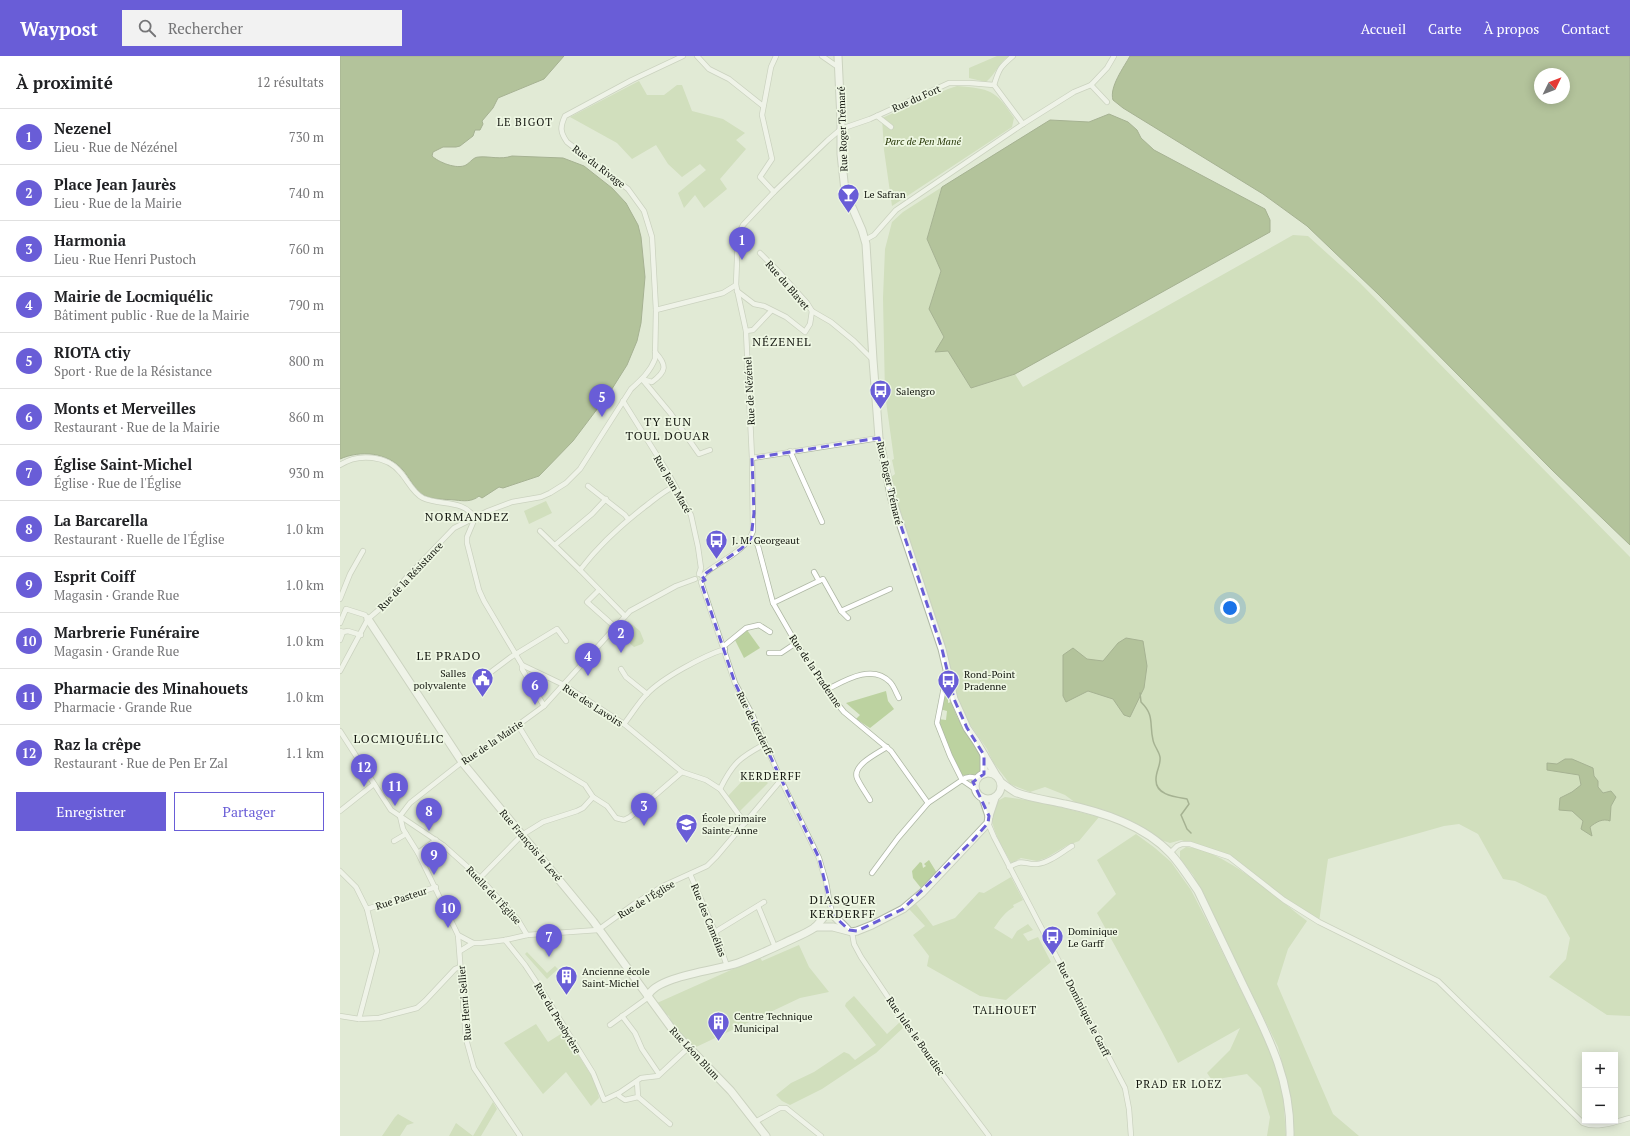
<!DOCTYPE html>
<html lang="fr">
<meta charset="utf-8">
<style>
:root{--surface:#fff;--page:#f2f2f2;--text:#202124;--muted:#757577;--line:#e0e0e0;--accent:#695dd7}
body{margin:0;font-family:"PT Serif",serif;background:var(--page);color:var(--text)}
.controls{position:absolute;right:12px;bottom:12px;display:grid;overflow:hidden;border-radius:0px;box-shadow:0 2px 10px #0003}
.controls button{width:36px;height:36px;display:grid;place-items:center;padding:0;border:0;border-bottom:1px solid var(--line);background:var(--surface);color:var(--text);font:20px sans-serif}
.compass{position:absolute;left:1194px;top:12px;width:36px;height:36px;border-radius:50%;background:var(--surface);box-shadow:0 2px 10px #0003;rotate:47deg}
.you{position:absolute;left:890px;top:552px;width:14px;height:14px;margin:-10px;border:3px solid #fff;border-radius:50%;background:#1a73e8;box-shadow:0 0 0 6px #1a73e833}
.badge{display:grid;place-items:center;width:26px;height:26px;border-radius:50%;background:var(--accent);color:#fff;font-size:13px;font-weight:700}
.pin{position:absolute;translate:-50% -33px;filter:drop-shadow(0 1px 2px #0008)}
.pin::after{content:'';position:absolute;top:21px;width:14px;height:12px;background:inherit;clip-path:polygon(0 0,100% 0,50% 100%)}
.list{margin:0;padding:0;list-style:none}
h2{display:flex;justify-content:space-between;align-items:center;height:52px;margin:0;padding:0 16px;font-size:17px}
h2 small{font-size:13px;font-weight:400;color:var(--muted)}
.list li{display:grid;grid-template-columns:26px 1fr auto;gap:12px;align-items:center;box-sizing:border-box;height:56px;padding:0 16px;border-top:1px solid var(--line)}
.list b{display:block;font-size:15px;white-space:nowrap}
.list p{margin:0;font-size:13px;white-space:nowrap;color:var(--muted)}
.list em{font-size:13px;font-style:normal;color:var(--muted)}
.actions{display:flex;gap:8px;padding:12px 16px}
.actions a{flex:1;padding:9px 0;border:1px solid var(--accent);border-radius:0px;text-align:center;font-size:14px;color:var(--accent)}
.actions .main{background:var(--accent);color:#fff}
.icon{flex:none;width:22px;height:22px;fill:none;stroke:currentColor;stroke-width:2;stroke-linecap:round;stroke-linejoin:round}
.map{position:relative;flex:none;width:1290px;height:1080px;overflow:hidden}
header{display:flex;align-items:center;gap:24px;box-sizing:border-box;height:56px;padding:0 20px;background:var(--accent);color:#fff}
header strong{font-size:19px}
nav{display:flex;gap:22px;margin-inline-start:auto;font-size:14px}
.search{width:280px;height:36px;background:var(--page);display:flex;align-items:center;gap:10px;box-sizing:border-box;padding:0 14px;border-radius:0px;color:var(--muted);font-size:15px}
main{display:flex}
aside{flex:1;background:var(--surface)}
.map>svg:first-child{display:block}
.green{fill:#bcd2a0}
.water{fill:#7b9555;stroke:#5c6f40;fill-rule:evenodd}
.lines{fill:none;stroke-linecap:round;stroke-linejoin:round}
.stream{stroke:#5c6f40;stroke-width:1.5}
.street-casing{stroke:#afb8a5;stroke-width:6}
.secondary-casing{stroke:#afb8a5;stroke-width:9}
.street{stroke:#fff;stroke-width:4.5}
.secondary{stroke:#fff;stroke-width:7}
.marked{fill:none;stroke:#695dd7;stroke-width:3;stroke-dasharray:8 5;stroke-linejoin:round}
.labels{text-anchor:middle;stroke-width:3.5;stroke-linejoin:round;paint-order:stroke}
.street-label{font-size:10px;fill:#12150e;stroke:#eef7e3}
.park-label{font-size:10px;font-style:italic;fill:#273807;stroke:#eef7e3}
.poi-label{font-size:10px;fill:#12150e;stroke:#eef7e3;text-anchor:start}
.neighbourhood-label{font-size:11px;letter-spacing:1px;fill:#12150e;stroke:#eef7e3}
.quarter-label{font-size:12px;letter-spacing:1px;fill:#12150e;stroke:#eef7e3}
</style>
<header>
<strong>Waypost</strong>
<div class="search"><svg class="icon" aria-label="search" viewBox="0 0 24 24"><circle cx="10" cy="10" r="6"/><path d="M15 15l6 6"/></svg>Rechercher</div>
<nav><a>Accueil</a><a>Carte</a><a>À propos</a><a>Contact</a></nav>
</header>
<main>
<aside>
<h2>À proximité<small>12 résultats</small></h2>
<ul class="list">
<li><span class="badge">1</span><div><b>Nezenel</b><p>Lieu · Rue de Nézénel</p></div><em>730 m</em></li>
<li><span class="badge">2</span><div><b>Place Jean Jaurès</b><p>Lieu · Rue de la Mairie</p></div><em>740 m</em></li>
<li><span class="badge">3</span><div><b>Harmonia</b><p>Lieu · Rue Henri Pustoch</p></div><em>760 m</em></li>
<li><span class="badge">4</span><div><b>Mairie de Locmiquélic</b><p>Bâtiment public · Rue de la Mairie</p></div><em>790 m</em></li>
<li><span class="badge">5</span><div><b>RIOTA ctiy</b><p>Sport · Rue de la Résistance</p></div><em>800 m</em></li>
<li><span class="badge">6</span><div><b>Monts et Merveilles</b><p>Restaurant · Rue de la Mairie</p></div><em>860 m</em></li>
<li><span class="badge">7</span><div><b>Église Saint-Michel</b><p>Église · Rue de l'Église</p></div><em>930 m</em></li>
<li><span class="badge">8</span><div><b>La Barcarella</b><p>Restaurant · Ruelle de l'Église</p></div><em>1.0 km</em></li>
<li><span class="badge">9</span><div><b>Esprit Coiff</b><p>Magasin · Grande Rue</p></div><em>1.0 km</em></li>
<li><span class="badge">10</span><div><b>Marbrerie Funéraire</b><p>Magasin · Grande Rue</p></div><em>1.0 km</em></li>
<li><span class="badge">11</span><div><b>Pharmacie des Minahouets</b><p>Pharmacie · Grande Rue</p></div><em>1.0 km</em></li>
<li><span class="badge">12</span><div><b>Raz la crêpe</b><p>Restaurant · Rue de Pen Er Zal</p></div><em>1.1 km</em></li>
</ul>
<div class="actions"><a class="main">Enregistrer</a><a>Partager</a></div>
</aside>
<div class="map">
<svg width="1290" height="1080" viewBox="0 0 1290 1080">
<rect width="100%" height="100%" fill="#e1ead6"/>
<g class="green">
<path d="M657,0H669C658,7 656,18 646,26L629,22V12Z"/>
<polygon points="299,25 307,39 324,39 337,29 342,29 352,55 383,63 405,77 396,84 406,93 380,123 387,133 364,152 355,139 344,152 338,137 366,114 360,108 342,121 328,108 316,89 292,103 277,87 230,61"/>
<path d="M617,30C650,33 655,33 674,62L672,71L552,150L544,94L542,62L608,33Z"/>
<polygon points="602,131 587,183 601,215 589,253 604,281 608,295 631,332 675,318 683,331 939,187 953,179 968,180 1020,227 1290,501 1290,960 1267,959 1209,921 1226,903 1230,882 1206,840 1175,825 1163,823 1138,778 1119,768 1104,770 988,803 979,866 944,844 889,801 841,784 830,787 818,783 797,768 764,754 736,747 725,739 705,731 690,736 670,728 653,706 647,693 629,667 622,654 559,453 551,421 555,418 552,404 554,403 545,338 543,242 545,193 552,166 563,156"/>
<polygon points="206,445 212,457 189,468 184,455"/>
<polygon points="288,565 300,575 304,585 302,588 294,591 278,577"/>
<polygon points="407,574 420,592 404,602 395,584"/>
<polygon points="546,635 548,645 554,653 530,672 516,663 520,659 506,647"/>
<path d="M608,638L609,641L608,643V647L611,646C615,656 619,666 625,675C634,689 644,696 641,714L634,719H621L610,700L598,663L606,664L607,655L600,653L603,639Z"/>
<polygon points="406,721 412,725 416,724 418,727 423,722 428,727 399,756 388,740"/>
<path d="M665,741L700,746L759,761L739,785L726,790L706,802L697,805L681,802L671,807C662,789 636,753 665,741Z"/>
<polygon points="796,778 815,792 831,806 851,834 872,875 931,996 943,1038 946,1080 927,1080 930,1061 921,1032 907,1018 872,1024 867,1017 890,994 900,972 838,1007 821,974 757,857 776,838 757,804"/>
<path d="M846,791C882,792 938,843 967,865L948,893L937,928L993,1058L1019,1080H953V1060L950,1039L938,991L853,819L840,803V795Z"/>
<polygon points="589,804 597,817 581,832 573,822 572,815 580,806 582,807 583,812 586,810 584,808"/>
<path d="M671,821L683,844L673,849L674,851C665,856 661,862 654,872L672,883L677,875L688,868L693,874L683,878L688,885L698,881L711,906L666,944L640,940L587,910L589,900L573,879L585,870L569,853L576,848L593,870L615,862L639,836L644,837Z"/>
<path d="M459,889L469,911L489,936L460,942L354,992C344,982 332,972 329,960L324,957L317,947L420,901L422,905Z"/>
<polygon points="187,896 207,917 215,910 218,913 207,923 185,898"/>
<polygon points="514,940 547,978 560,966 564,971 536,997 482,1033 450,1049 442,1045 436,1039 451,1027 474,1016 504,996 509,998 515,1004 536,989 505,950 506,947"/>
<polygon points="196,968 208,986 224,976 256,1027 259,1042 251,1050 226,1016 203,1038 164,987"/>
<polygon points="153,1046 157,1053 141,1080 109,1080 116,1067 133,1080"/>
<polygon points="58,1058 74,1067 67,1069 60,1080 42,1080 55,1061"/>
</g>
<g class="water">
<path d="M0,0H224L204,23L158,42L153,52L142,65L143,68L140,74H135L133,80L120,90L116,91H103L93,96L92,100C98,106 117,114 126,109C131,106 133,101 139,101C150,100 160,104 172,100L223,102L244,110L272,132L286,147L298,169L301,181L305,221L301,267L297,285L287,309L270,336L233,385L199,420L163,432L159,431L142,442L139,440C132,446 124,445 115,444C105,443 91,444 82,438C74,432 69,421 63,414C48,396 20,394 0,403Z"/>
<path d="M790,0H1290V489L1213,415L1038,238L967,170L923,138L783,52L773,44C769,31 784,11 790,0ZM1200,18H1224V42H1200Z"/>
<polygon points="769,58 788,66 797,74 801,82 814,94 925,153 930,164 930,176 675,318 631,332 608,295 595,296 604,281 589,253 601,215 587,183 602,131 710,64 749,66"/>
<polygon points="786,582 803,585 807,610 804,632 790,661 784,659 773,643 748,635 726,646 723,640 723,599 733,592 747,603 763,605 778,587"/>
<path d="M1225,703H1232L1253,712L1254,720L1258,725V731L1263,737L1271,735L1276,741L1271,750L1270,765C1263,762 1256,766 1250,771L1252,780L1241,773L1243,765L1232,755L1219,754L1220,742L1232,736L1241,729L1239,719L1207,714V707L1217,708Z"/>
</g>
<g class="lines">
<path class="stream" d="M800,637L801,646C815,660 809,667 813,684C814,690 819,695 820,701C821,709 816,715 816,723C815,739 835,741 847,743L849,748L841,759L847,773L851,777"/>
<defs>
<g id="street">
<polyline points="357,0 369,13 389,23 423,50"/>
<polyline points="482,0 495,9 499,10"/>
<path d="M654,29C659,13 660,11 673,0"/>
<polyline points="751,29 767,46"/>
<polyline points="537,60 551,71"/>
<polyline points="434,136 420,121 432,103 422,59 431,11 436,0"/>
<polyline points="525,184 534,179 556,154 683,68 734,36 751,29 767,12 774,0"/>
<polyline points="420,197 439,216 467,247 472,255 491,266 514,285 533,304"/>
<polyline points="397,235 414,248 424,250 446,261 465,276 470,268 472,255"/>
<polyline points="316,254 383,237 396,229"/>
<polyline points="406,275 413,274 431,255"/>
<polyline points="302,323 331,358 359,398 370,394"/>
<path d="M302,323L312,326C327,315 327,309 315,296"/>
<polyline points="283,345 328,417 351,459 358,491 361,512 359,518"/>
<polyline points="450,395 482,466"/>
<polyline points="412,402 539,382"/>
<path d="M0,409C18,397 47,399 61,417C68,425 73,437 83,442C101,450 123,443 135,462L127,481V487L139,534L144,545L182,609L224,629L284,668L342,716L366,724L380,733L405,767"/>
<polyline points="248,430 285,459 288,463"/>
<polyline points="200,475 240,514"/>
<polyline points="411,482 416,486 418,490 433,547 456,587 486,634 504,656 551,695 588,747"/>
<polyline points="215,489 252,458 266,443"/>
<polyline points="474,516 479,525"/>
<path d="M362,520C378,505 405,497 413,475L412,402L406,275L396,229L398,179L403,169L434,136L488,84L501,73L530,63L609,27H630L654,29L683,68"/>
<polyline points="361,526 395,627 412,658 441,724 479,802 486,826 490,849 493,859"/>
<polyline points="259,534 247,546 275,571"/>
<polyline points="0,543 10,518 23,495"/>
<polyline points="433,547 483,523 501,555 550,533"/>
<polyline points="501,555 508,562"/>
<path d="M285,560L240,514C259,489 282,468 307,449C316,442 324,435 335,430"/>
<polyline points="0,567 6,553 25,559 28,563"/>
<polyline points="0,575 3,576 8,575 21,579"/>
<polyline points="0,584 3,576"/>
<polyline points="384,590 406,572 419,569 430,576"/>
<polyline points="429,597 441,597 456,587"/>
<polyline points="182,609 182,613 204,650"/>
<polyline points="281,613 286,621 307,638"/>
<path d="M0,615L28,563L42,551L67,521L114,472L148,455L172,446L201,441L210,437L226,427L240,413L291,333C301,324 310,316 315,303L316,254L312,181L304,155L288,133L227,86C220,76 220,71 225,60L292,24L343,0"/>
<polyline points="147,619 171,601 217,573 226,585"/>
<polyline points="604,631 597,667 610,700 622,724"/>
<path d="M486,634C504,625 532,607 550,626C554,630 556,637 559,642"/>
<path d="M284,668C292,658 298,647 307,638C322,622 363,600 385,593"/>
<polyline points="178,669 197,700 245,729 253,741 267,750 276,762 284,764 290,761 342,716"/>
<polyline points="0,675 51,754 103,789 140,822 178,864 187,879"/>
<polyline points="622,724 635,733"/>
<path d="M380,733C393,707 399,702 425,688"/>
<path d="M530,744C526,737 520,729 517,722C512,709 538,697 547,691"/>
<polyline points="0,755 34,728"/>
<polyline points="60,760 70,747 122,706 178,669 204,650 290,555 336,530 355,523"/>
<polyline points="60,760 63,773 78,797 118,879 126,983 134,1012 180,1080"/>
<polyline points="648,767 654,781 785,1032 789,1053 791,1080"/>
<polyline points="54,785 66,778"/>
<polyline points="78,797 96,784"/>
<path d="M830,797L837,790L842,788H850L889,801L944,844L979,866L1098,925L1243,1067C1257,1073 1275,1066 1290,1062"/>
<path d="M669,811C685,802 684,809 697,808C709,807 722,796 732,790"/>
<polyline points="0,815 16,831 27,853 37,895 19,963"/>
<polyline points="532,817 558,782 588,747 625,722 630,721 638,722"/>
<polyline points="350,818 375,876 387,910"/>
<polyline points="140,822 182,779 203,766 237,755 243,752 253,741"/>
<polyline points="418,850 435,891"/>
<polyline points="27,853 96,831"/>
<polyline points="375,876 424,846"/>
<polyline points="512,876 514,888 521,901 581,990 649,1080"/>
<polyline points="118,879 133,887 141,887 165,884 187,879 258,874 294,848 323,830 367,810 376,801 441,724"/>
<polyline points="165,884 185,909 199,930 253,1017 264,1044 279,1037"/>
<polyline points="120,895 133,887"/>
<polyline points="0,960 19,963 39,962 77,952 85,945 115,913 120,911"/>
<polyline points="282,960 295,977 302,993 319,1018"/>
<polyline points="270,969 306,943 308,940"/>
<polyline points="297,1025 298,1041 285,1044 279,1040 279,1037 301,1022 318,1020 348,992"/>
<polyline points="298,1041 330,1068"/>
<polyline points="415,1066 440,1052 446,1052 481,1080"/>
</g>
<g id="secondary">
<polyline points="498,0 501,64 501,98 505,135 522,174 526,188 533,304 539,382 552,443 602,593 614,643 627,672 636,685 656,719"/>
<polyline points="28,563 122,706 253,865 335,977 391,1035 426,1080"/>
<circle cx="648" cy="730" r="13"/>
<polyline points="644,718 644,699"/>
<path d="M662,727C666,730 670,733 675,736C685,741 713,745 725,748C762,756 804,769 831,798C841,809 849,822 858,835C873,867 889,899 904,931C928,980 951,1023 950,1080"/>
<polyline points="643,742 649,760"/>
<polyline points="475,871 493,871 512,876 517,875 532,869 563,853 582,837 648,767 649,760 655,742"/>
<path d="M308,940C316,920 379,914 398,907C414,901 429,894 444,887C454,882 465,878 474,872C479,868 482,862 487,858L493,859L507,873"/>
</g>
</defs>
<use href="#street" class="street-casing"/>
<use href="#secondary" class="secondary-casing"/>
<use href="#street" class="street"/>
<use href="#secondary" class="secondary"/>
</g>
<path d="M0 0H1290V1080H0ZM539,382L552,443L602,593L614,643L627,672L644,699V718L633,726L649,760L648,767L633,784L563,853L517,875L509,874L493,859L479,802L395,627L361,526L365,524L362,520L402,492L411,482L414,457L412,402Z" fill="#e1ead6" fill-opacity=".55" fill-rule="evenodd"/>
<path class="marked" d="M539,382L552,443L602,593L614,643L627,672L644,699V718L633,726L649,760L648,767L633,784L563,853L517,875L509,874L493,859L479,802L395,627L361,526L365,524L362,520L402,492L411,482L414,457L412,402Z"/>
<defs>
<symbol id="bar-pin" viewBox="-11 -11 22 30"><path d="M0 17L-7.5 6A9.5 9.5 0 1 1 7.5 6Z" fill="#695dd7" stroke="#eef7e3"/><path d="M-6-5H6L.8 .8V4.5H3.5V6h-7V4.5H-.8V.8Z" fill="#fff"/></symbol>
<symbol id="bus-pin" viewBox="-11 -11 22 30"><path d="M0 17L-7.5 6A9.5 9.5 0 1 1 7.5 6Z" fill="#695dd7" stroke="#eef7e3"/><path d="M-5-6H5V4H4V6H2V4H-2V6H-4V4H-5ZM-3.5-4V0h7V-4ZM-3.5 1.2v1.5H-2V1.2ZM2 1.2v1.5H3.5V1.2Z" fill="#fff"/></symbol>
<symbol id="civic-pin" viewBox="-11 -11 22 30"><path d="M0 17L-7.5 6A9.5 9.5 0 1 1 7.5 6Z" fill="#695dd7" stroke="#eef7e3"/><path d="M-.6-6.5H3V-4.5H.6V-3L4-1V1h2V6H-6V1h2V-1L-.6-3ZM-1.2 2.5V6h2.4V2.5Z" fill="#fff"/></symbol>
<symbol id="school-pin" viewBox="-11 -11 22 30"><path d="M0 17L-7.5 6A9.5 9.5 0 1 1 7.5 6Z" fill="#695dd7" stroke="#eef7e3"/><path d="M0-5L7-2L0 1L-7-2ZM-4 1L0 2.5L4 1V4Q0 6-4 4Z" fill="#fff"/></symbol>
<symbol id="building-pin" viewBox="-11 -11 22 30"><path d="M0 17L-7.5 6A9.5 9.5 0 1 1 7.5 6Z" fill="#695dd7" stroke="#eef7e3"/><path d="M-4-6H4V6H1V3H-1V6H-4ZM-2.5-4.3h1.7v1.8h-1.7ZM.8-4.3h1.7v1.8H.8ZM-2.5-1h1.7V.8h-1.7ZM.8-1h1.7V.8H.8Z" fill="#fff"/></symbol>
</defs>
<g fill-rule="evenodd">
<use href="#bar-pin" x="496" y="126" width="25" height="34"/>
<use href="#bus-pin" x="528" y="322" width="25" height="34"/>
<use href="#bus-pin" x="364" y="472" width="25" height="34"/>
<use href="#civic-pin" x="130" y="610" width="25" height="34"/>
<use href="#bus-pin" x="596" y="612" width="25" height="34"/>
<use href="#school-pin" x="334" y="756" width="25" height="34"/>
<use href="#bus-pin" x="700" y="868" width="25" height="34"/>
<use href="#building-pin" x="214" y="908" width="25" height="34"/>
<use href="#building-pin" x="366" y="954" width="25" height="34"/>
</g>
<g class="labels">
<g class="street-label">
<text transform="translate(576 42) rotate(-24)" y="4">Rue du Fort</text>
<text transform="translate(502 73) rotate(-92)" y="4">Rue Roger Trémaré</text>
<text transform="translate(259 110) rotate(37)" y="4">Rue du Rivage</text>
<text transform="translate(448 229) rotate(49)" y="4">Rue du Blavet</text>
<text transform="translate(409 335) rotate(-93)" y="4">Rue de Nézénel</text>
<text transform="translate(550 427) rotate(77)" y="4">Rue Roger Trémaré</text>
<text transform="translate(333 428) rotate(60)" y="4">Rue Jean Macé</text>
<text transform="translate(70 520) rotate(-47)" y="4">Rue de la Résistance</text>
<text transform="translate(476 615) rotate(56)" y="4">Rue de la Pradenne</text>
<text transform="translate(253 649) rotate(33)" y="4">Rue des Lavoirs</text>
<text transform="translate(415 667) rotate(64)" y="4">Rue de Kerderff</text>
<text transform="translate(152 686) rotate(-34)" y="4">Rue de la Mairie</text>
<text transform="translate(191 789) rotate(50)" y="4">Rue François le Levé</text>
<text transform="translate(154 839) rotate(47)" y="4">Ruelle de l'Église</text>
<text transform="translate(61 842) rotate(-18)" y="4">Rue Pasteur</text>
<text transform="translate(306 843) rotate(-31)" y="4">Rue de l'Église</text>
<text transform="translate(369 864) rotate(68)" y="4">Rue des Camélias</text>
<text transform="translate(124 947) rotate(-95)" y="4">Rue Henri Sellier</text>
<text transform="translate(744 953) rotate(63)" y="4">Rue Dominique le Garff</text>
<text transform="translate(218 962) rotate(59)" y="4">Rue du Presbytère</text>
<text transform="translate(576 980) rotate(55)" y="4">Rue Jules le Bourdiec</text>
<text transform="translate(355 997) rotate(47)" y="4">Rue Léon Blum</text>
</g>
<g class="park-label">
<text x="583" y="89">Parc de Pen Mané</text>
</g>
<g class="poi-label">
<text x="524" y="142">Le Safran</text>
<text x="556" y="339">Salengro</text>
<text x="392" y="488">J. M. Georgeaut</text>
<text x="126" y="621" text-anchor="end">Salles<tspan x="126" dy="12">polyvalente</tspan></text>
<text x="624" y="622">Rond-Point<tspan x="624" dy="12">Pradenne</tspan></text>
<text x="362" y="766">École primaire<tspan x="362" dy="12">Sainte-Anne</tspan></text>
<text x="728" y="879">Dominique<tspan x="728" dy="12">Le Garff</tspan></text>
<text x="242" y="919">Ancienne école<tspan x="242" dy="12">Saint-Michel</tspan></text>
<text x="394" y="964">Centre Technique<tspan x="394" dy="12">Municipal</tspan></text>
</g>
<g class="neighbourhood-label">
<text x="185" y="70">LE BIGOT</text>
<text x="431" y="724">KERDERFF</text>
<text x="665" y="958">TALHOUET</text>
<text x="839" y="1032">PRAD ER LOEZ</text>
</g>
<g class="quarter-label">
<text x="442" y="290">NÉZENEL</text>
<text x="328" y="370">TY EUN<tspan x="328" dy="14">TOUL DOUAR</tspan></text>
<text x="127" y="465">NORMANDEZ</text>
<text x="109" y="604">LE PRADO</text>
<text x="59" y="687">LOCMIQUÉLIC</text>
<text x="503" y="848">DIASQUER<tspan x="503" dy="14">KERDERFF</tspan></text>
</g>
</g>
</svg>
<div class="controls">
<button>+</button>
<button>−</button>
</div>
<svg class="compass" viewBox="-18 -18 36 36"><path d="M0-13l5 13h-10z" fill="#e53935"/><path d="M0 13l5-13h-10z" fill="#757577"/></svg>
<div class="you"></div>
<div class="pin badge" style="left:402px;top:204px">1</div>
<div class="pin badge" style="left:281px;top:597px">2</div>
<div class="pin badge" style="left:304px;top:770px">3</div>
<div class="pin badge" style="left:248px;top:620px">4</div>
<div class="pin badge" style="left:262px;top:361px">5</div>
<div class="pin badge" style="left:195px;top:649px">6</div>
<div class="pin badge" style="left:209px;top:901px">7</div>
<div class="pin badge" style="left:89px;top:775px">8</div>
<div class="pin badge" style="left:94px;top:819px">9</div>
<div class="pin badge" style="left:108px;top:872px">10</div>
<div class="pin badge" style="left:55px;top:750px">11</div>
<div class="pin badge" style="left:24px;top:731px">12</div>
</div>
</main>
